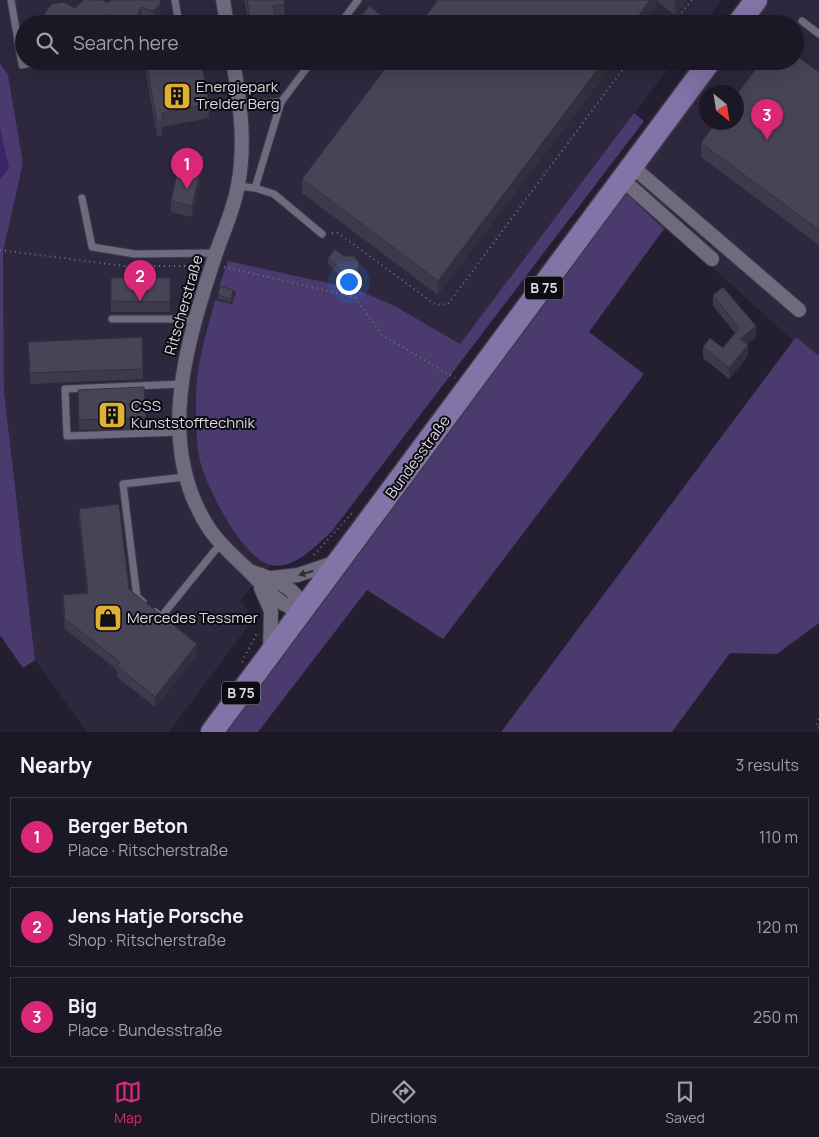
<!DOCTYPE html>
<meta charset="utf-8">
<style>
:root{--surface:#1b1724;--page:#282431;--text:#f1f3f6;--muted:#a09fa6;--line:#393641;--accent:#db2777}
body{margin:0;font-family:Manrope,sans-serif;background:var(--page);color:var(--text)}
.compass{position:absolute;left:699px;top:85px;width:45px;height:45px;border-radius:50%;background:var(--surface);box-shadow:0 5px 20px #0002;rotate:150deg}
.you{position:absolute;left:348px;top:281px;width:18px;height:18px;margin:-12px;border:4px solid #fff;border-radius:50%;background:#1a73e8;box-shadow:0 0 0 8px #1a73e833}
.badge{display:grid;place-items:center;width:32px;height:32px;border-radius:50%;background:var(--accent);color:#fff;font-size:16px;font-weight:700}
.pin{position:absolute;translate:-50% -41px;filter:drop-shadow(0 1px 2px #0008)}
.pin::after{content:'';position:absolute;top:26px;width:18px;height:15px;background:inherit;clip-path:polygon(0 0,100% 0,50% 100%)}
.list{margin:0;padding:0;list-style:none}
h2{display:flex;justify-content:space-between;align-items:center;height:65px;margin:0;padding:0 20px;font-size:21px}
h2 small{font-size:16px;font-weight:400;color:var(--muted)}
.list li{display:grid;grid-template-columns:32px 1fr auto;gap:15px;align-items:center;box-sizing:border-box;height:80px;margin:0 10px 10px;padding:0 10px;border:1px solid var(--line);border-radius:0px}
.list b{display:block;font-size:19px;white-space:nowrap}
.list p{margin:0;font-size:16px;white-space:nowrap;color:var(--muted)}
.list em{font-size:16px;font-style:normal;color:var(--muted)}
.icon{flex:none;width:28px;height:28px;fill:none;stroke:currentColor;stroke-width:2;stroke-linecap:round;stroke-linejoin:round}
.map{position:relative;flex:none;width:819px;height:732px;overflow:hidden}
.search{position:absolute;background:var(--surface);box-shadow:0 5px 20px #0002;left:15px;right:15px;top:15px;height:55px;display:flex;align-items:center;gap:12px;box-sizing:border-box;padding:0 18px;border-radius:28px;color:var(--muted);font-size:19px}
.sheet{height:335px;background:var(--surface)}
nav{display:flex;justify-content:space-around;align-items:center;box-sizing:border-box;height:70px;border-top:1px solid var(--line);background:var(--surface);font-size:14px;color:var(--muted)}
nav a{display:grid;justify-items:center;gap:2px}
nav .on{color:var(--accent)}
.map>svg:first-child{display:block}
.built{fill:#2e283e;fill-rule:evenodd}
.green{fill:#4a3a6e}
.water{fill:#3c2566}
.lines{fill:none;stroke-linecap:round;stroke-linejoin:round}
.lane-casing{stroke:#3e3b49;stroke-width:9}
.street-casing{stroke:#3e3b49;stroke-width:16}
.primary-casing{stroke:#3e3b49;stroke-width:25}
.path{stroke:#74707f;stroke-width:2;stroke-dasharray:1 4;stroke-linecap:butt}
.lane{stroke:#6f6a7e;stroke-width:7}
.street{stroke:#6f6a7e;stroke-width:14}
.primary{stroke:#8274a6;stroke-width:22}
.wall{fill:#3e3a4b}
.shaded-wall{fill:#32303d}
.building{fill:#484457;stroke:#32303d}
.oneway{fill:#2f2c38}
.labels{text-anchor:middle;stroke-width:4;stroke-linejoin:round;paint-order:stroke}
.shield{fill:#0c0b12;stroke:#9d9aa5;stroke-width:1}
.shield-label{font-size:14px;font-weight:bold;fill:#dbd8e4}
.poi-label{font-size:15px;fill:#dbd8e4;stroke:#0c0b12;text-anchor:start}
.street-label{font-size:15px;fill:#dbd8e4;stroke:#0c0b12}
</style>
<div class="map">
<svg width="819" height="732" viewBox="0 0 819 732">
<rect width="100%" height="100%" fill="#241f30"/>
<g class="built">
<polygon points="0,0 722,0 703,24 24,24 24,61 674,61 460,344 396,306 288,276 228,261 220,287 236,292 232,304 215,300 203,347 196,396 200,459 220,509 252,554 271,565 240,600 250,614 248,626 169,732 87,732 35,660 4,391 3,252 23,163 8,75 0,63"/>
<path d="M769,0H819V356L796,337L793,341L708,263L664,229L626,193L723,61H795V24H751ZM706,92H736V122H706Z"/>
</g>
<g class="green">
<polygon points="0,63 8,75 23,163 3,252 4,391 35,660 23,668 0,635"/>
<path d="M634,113L644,121L332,531C317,545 294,570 271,565C243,560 207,488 200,461C196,444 196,415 196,397C196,365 207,331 215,300L232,304L236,292L219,287L228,261L355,289L395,306L460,344Z"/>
<polygon points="626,193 664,229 589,332 644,374 443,639 367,590 258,732 227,732"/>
<polygon points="796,337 819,356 819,623 777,654 730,653 672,732 501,732"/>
</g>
<polygon class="water" points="0,128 9,168 0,179"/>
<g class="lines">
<defs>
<g id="lane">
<polyline points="11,0 22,65 39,61"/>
<polyline points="175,0 179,24"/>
<polyline points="802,21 819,34"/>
<polyline points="340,24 358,0"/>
<polyline points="240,104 281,102"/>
<polyline points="238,186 255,188 274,194 322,234"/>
<polyline points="255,188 281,102 312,61"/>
<polyline points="82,198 92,247 135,254 216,253"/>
<polyline points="112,319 195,319"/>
<polyline points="180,432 67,436 65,389 182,384"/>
<polyline points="143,602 137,597 123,484 185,477"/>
<polyline points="155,612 161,617 221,543"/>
</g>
<g id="street">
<polyline points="223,0 227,24"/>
<path d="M233,61C240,103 246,143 238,185C234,209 224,230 216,253C187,341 153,445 210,530C220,544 233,556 246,568C262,583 279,609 302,610C300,587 268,577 249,571"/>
<polyline points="633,167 799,310"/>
<polyline points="623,180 712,259"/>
<polyline points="272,578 298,575 336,562"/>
<polyline points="261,588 271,611 270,651"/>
</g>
<g id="primary">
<polyline points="738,24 756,0"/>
<polyline points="212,732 710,61"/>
</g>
</defs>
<use href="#lane" class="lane-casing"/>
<use href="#street" class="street-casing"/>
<use href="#primary" class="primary-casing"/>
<g class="path">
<polyline points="672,24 692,0"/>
<polyline points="332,233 338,233 436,305 448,304 629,61"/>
<polyline points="0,250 125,266 200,266"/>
<polyline points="224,267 355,297 382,335 455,378"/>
<polyline points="314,555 353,512"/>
<polyline points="242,662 257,633"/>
<polyline points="819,719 816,726 819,728"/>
</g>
<use href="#lane" class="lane"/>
<use href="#street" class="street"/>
<use href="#primary" class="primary"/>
</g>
<g class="wall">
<polygon points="160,0 160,15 153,21 141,17 138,24 45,24 45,13 107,3"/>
<polygon points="244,0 284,0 285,18 276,20 276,24 249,24"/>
<polygon points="438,0 686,0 675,15 659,3 643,24 420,24"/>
<polygon points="146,61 209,104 209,118 162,127 162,136 157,136 146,74"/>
<polygon points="386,61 615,61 438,295 302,193 302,179 390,64"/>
<polygon points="819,72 819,245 701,157 701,143"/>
<polygon points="204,166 192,217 171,212 171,201"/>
<polygon points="328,258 359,268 357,279 346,281 328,264"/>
<rect x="111" y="278" width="59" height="34"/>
<polygon points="233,294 231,302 218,299 218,295"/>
<polygon points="713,295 756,337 747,344 748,356 729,379 703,358 703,347 723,348 735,333 713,306"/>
<polygon points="28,342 143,369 143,379 30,384"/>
<polygon points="78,390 146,417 146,428 79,430"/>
<polygon points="79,509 129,589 197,655 155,707 117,677 117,670 65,629 63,606 63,595 87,593 79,519"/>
</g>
<g class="shaded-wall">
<polygon points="650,0 659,0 659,3 643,24 632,24"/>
<polygon points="676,0 686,0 675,15 675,1"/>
<polygon points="160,4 160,15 153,21 153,11"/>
<polygon points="141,7 141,17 138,24 127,24 127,22"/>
<polygon points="109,14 109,24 101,24"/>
<polygon points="604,61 615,61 438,295 438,281"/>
<polygon points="204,156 204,166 192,217 192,206"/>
<polygon points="359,262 359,268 357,279 357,273"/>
<polygon points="756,326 756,337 740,350 740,339"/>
<polygon points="748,345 748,356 729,379 729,368"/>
<polygon points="197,644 197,655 155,707 155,697"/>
</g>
<g class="building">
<polygon points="84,0 102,0 107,3 111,0 160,0 160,4 153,11 141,7 137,16 127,22 121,21 109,14 105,21 101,24 84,24 77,22 74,24 46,24 45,13 52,4 64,2 75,8"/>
<polygon points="247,0 284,0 285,4 273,6 276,20 251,24"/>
<polygon points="438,0 650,0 632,24 420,24"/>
<polygon points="369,6 393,24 355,24"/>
<polygon points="795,55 819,72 819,230 701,143 716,122 736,122 736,95 762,61 795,61"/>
<polygon points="146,61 201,61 209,104 162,113 162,121 157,122"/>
<polygon points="391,61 604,61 438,281 302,179"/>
<polygon points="182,151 204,156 192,206 171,201"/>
<polygon points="335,249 344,256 354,256 359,262 357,273 346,275 328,258"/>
<polygon points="111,278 170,278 170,302 111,301"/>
<polygon points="220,286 233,290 231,299 218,295"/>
<polygon points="723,287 756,326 740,339 748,345 729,368 703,347 710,338 723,348 739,328 713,295"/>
<polygon points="142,337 143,369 30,373 28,342"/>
<polygon points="144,387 146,417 79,420 78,390"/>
<polygon points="119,504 129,589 197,644 155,697 117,666 120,662 65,619 63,595 88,593 79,509"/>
</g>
<defs><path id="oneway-solid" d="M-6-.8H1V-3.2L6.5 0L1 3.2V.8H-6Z" transform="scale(1.25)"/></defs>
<use class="oneway" href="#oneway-solid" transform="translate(306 573) rotate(164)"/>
<defs>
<symbol id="building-square" viewBox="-11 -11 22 22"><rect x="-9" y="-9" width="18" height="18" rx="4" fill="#e0b034" stroke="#0c0b12"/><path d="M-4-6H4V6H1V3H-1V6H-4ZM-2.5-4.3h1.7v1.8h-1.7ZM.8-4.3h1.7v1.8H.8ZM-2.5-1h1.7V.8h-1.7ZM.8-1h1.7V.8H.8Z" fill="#111"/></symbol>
<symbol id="shop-square" viewBox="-11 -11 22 22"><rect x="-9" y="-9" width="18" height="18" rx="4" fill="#e0b034" stroke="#0c0b12"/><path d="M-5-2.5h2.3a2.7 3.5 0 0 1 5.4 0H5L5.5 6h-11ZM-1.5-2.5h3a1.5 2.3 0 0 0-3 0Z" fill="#111"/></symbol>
</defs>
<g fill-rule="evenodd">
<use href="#building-square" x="161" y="80" width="32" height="32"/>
<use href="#building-square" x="96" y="399" width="32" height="32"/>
<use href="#shop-square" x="92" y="602" width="32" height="32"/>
</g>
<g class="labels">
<g class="shield">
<rect x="525" y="276.5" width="38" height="23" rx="4"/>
<rect x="222" y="681.5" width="38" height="23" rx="4"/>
</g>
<g class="shield-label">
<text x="544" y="293">B 75</text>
<text x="241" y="698">B 75</text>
</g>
<g class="poi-label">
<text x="196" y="92">Energiepark<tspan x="196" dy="17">Trelder Berg</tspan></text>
<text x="131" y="411">CSS<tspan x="131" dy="17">Kunststofftechnik</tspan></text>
<text x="127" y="623">Mercedes Tessmer</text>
</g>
<g class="street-label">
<text transform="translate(184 305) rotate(-74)" y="5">Ritscherstraße</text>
<text transform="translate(418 457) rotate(-54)" y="5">Bundesstraße</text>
</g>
</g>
</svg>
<svg class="compass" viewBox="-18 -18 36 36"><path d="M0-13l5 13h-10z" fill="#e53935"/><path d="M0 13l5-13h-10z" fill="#a09fa6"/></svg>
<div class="you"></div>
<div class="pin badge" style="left:187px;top:189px">1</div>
<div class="pin badge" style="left:140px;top:301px">2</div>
<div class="pin badge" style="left:767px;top:140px">3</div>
<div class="search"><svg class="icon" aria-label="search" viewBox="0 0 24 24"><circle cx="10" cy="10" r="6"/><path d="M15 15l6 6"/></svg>Search here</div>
</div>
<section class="sheet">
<h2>Nearby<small>3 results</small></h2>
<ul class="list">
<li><span class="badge">1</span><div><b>Berger Beton</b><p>Place · Ritscherstraße</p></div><em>110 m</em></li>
<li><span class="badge">2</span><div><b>Jens Hatje Porsche</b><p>Shop · Ritscherstraße</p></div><em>120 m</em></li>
<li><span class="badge">3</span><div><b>Big</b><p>Place · Bundesstraße</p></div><em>250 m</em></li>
</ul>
</section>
<nav>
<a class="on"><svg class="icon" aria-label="map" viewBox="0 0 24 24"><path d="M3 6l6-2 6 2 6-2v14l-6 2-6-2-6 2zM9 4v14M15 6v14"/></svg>Map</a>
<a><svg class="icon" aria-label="directions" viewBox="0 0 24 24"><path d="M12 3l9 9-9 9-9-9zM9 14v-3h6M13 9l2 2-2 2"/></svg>Directions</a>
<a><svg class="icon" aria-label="saved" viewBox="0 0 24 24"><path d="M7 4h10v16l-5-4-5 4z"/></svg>Saved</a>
</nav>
